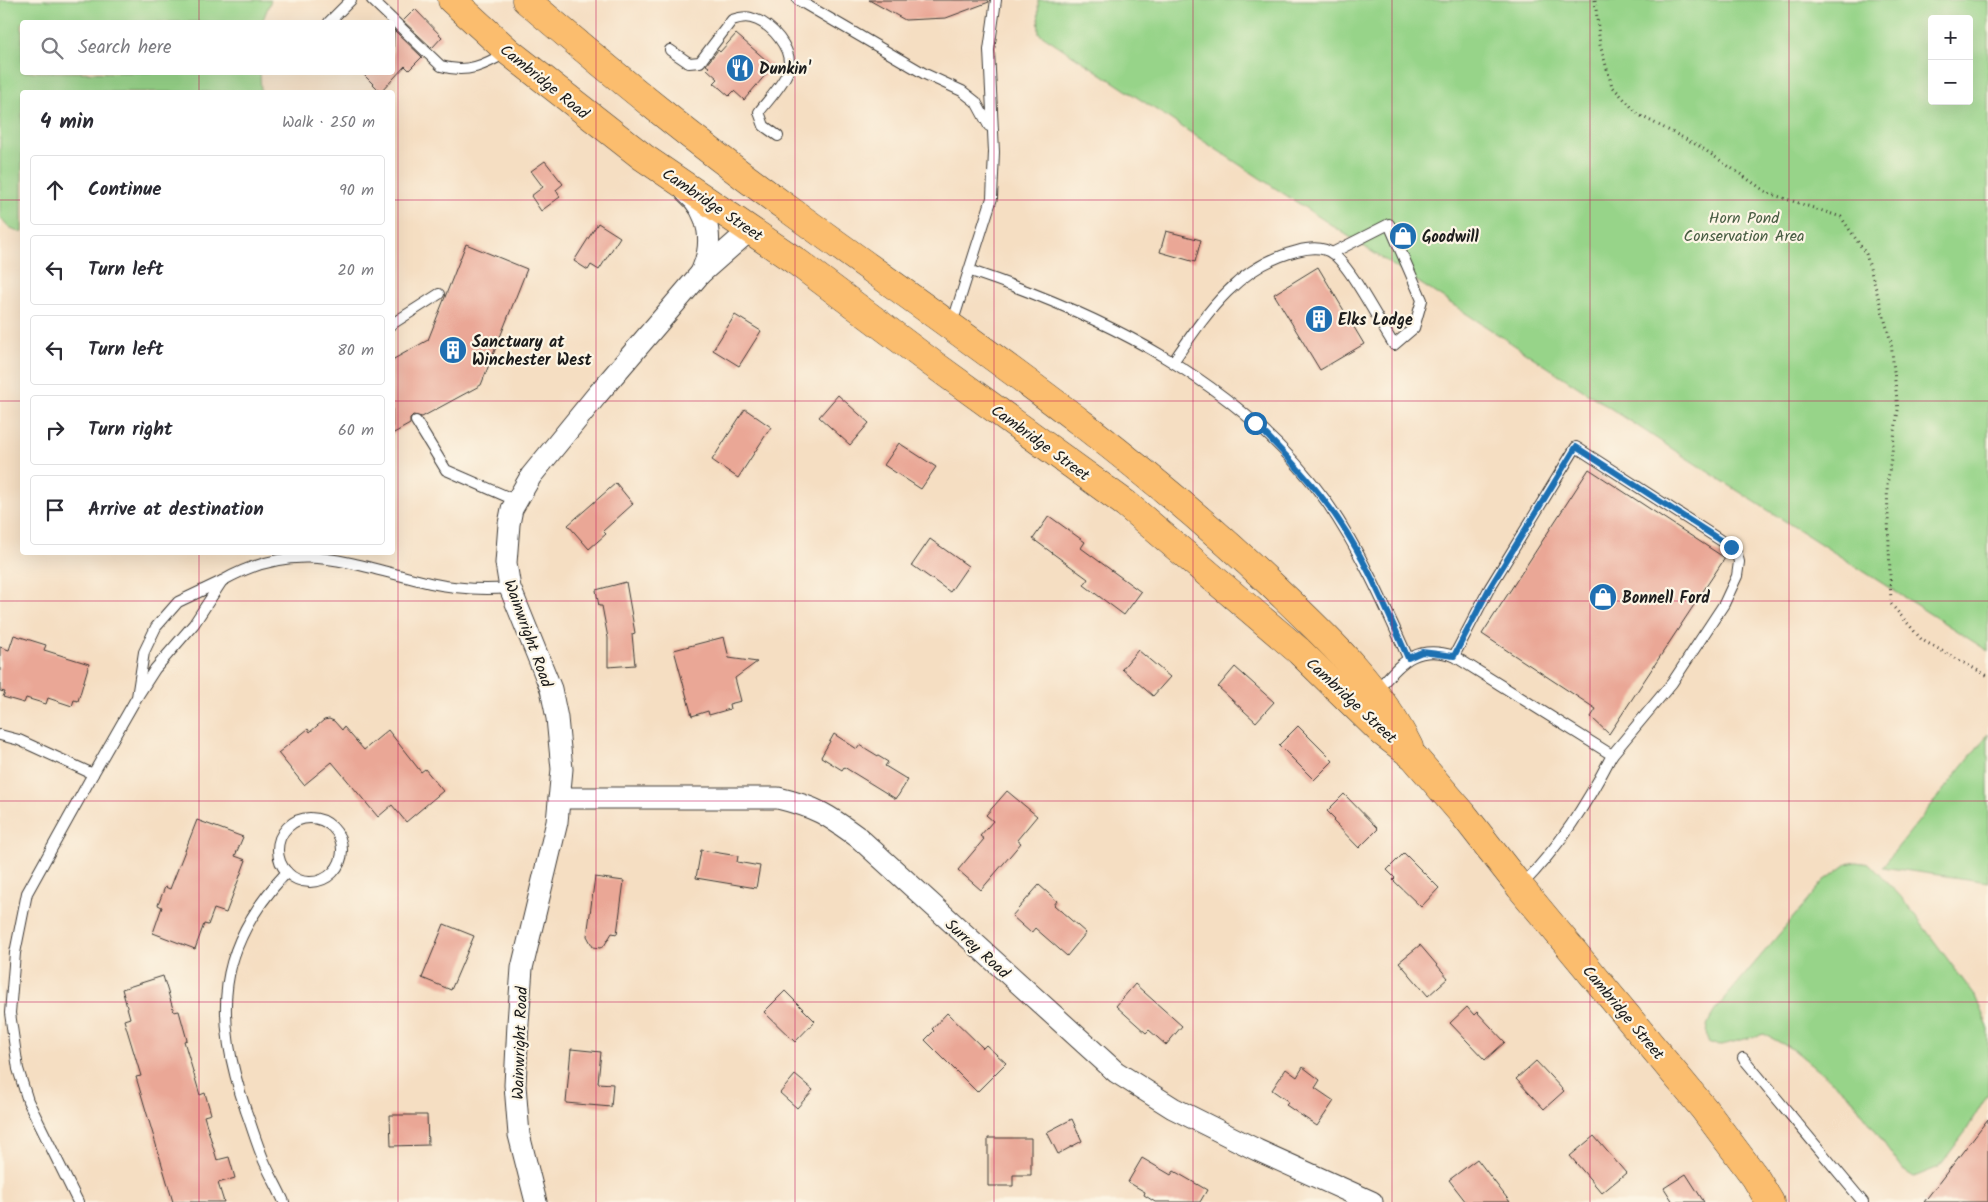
<!DOCTYPE html>
<meta charset="utf-8">
<style>
:root{--surface:#fff;--page:#f7f7f7;--text:#2b2b33;--muted:#7c7c81;--line:#e1e1e2}
body{margin:0;font-family:Kalam,sans-serif;background:var(--page);color:var(--text)}
.controls{position:absolute;right:15px;top:15px;display:grid;overflow:hidden;border-radius:5px;box-shadow:0 5px 20px #0002}
.controls button{width:45px;height:45px;display:grid;place-items:center;padding:0;border:0;border-bottom:1px solid var(--line);background:var(--surface);color:var(--text);font:25px sans-serif}
.stop{position:absolute;width:15px;height:15px;margin:-11px;border:4px solid #1f6fb2;border-radius:50%;background:#fff}
.stop.end{background:#1f6fb2;border-color:#fff;box-shadow:0 1px 5px #0008}
.list{margin:0;padding:0;list-style:none}
h2{display:flex;justify-content:space-between;align-items:center;height:65px;margin:0;padding:0 20px;font-size:21px}
h2 small{font-size:16px;font-weight:400;color:var(--muted)}
.list li{display:grid;grid-template-columns:32px 1fr auto;gap:15px;align-items:center;box-sizing:border-box;height:70px;margin:0 10px 10px;padding:0 10px;border:1px solid var(--line);border-radius:5px}
.list b{display:block;font-size:19px;white-space:nowrap}
.list em{font-size:16px;font-style:normal;color:var(--muted)}
.icon{flex:none;width:28px;height:28px;fill:none;stroke:currentColor;stroke-width:2;stroke-linecap:round;stroke-linejoin:round}
.map{position:relative;flex:none;width:1988px;height:1202px;overflow:hidden}
.search{position:absolute;background:var(--surface);box-shadow:0 5px 20px #0002;left:20px;top:20px;width:375px;height:55px;display:flex;align-items:center;gap:12px;box-sizing:border-box;padding:0 18px;border-radius:5px;color:var(--muted);font-size:19px}
.panel{position:absolute;background:var(--surface);box-shadow:0 5px 20px #0002;left:20px;top:90px;width:375px;height:465px;border-radius:5px}
.map>svg:first-child{display:block}
.green{fill:#97d489;stroke:#5a7852;fill-rule:evenodd}
.building{fill:#eaa796}
.lines{fill:none;stroke-linecap:round;stroke-linejoin:round}
.lane-casing{stroke:#3d3935;stroke-width:12}
.street-casing{stroke:#3d3935;stroke-width:23}
.highway-casing{stroke:#3d3935;stroke-width:29}
.path{stroke:#3d3935;stroke-width:3;stroke-dasharray:1 4;stroke-linecap:butt}
.lane{stroke:#fff;stroke-width:10}
.street{stroke:#fff;stroke-width:21}
.highway{stroke:#fbbd6e;stroke-width:28}
.route{stroke:#1f6fb2;stroke-width:6}
.grid{fill:none;stroke:#c2185b;stroke-width:1;stroke-opacity:0.55}
.labels{text-anchor:middle;stroke-width:4.5;stroke-linejoin:round;paint-order:stroke}
.poi-label{font-size:16px;font-weight:bold;fill:#1c1c1c;stroke:#fcf5e5;text-anchor:start}
.street-label{font-size:16px;fill:#1c1c1c;stroke:#fcf5e5}
.park-label{font-size:16px;fill:#475c42;stroke:#fcf5e5}
</style>
<div class="map">
<svg width="1988" height="1202" viewBox="0 0 1988 1202">
<rect width="100%" height="100%" fill="#fcf5e5"/>
<filter id="ink" filterUnits="userSpaceOnUse"><feTurbulence type="fractalNoise" baseFrequency=".02" numOctaves="2"/><feDisplacementMap in="SourceGraphic" scale="10" xChannelSelector="R" yChannelSelector="G"/><feConvolveMatrix kernelMatrix="1 2 1 2 8 2 1 2 1" color-interpolation-filters="sRGB"/></filter>
<filter id="wash" filterUnits="userSpaceOnUse"><feTurbulence type="fractalNoise" baseFrequency=".0096" numOctaves="4" result="noise"/><feDisplacementMap in="SourceGraphic" scale="20" xChannelSelector="R" yChannelSelector="G"/><feGaussianBlur stdDeviation="1.12" result="paint"/><feColorMatrix in="noise" values="0 0 0 0 0 0 0 0 0 0 0 0 0 0 0 0 0 1.4 0 .05"/><feComposite in="paint" operator="in"/></filter>
<g filter="url(#wash)">
<rect width="100%" height="100%" fill="#f5dec2"/>
<g class="green">
<polygon points="0,0 271,0 262,22 22,22 22,72 260,73 261,92 22,92 22,233 9,227 0,217"/>
<path d="M1038,0H1988V651L1674,450L1039,33ZM1932,19H1969V101H1932Z"/>
<polygon points="1988,734 1988,882 1882,867"/>
<path d="M1856,862L1870,864L1903,899L1975,996L1988,1027V1094L1966,1131L1939,1167L1914,1177L1903,1170L1851,1097L1794,1050L1764,1034L1722,1045L1709,1044C1703,1029 1708,1022 1716,1009L1824,881L1847,864Z"/>
</g>
<g id="blocks">
<g class="building">
<polygon points="869,0 988,0 989,2 946,18 905,20"/>
<polygon points="415,9 442,37 432,48 403,21"/>
<polygon points="394,30 422,57 409,70 405,66 381,92 361,72 392,72"/>
<polygon points="736,34 773,66 744,100 734,91 729,96 714,83 718,79 707,69 709,67 706,65 718,50 720,52"/>
<polygon points="545,161 563,184 556,190 560,197 541,211 531,196 543,187 531,171"/>
<polygon points="598,223 620,237 599,270 591,265 588,270 574,261"/>
<polygon points="1166,231 1201,240 1195,262 1160,252"/>
<polygon points="466,244 527,269 481,385 422,417 413,415 410,418 410,424 392,434 392,360 428,340"/>
<polygon points="1318,267 1364,344 1320,370 1274,294"/>
<polygon points="735,315 761,331 739,366 713,350"/>
<polygon points="838,395 869,423 850,445 819,417"/>
<polygon points="745,409 771,427 738,478 712,460"/>
<polygon points="899,443 936,467 921,489 884,465"/>
<polygon points="1589,469 1725,558 1609,734 1591,717 1596,709 1482,634"/>
<polygon points="616,483 633,504 603,531 606,534 589,549 568,525"/>
<polygon points="1049,516 1085,542 1081,548 1141,592 1124,615 1084,585 1088,579 1033,539"/>
<polygon points="930,539 968,566 950,592 912,565"/>
<polygon points="626,582 635,633 632,634 635,665 608,667 608,638 602,606 599,606 596,590"/>
<polygon points="14,635 46,645 44,650 89,664 78,701 74,700 72,706 48,698 46,704 26,698 24,703 3,697 5,692 0,691 0,647 9,650"/>
<polygon points="724,637 729,658 757,662 735,678 741,701 729,704 730,709 709,715 708,711 692,716 674,650"/>
<polygon points="1138,650 1170,677 1153,696 1122,669"/>
<polygon points="1235,667 1274,702 1256,722 1218,687"/>
<polygon points="329,719 334,721 342,730 344,727 364,750 388,730 421,772 425,769 443,791 406,822 392,805 378,817 332,762 304,785 278,753 308,729 310,732 324,720"/>
<polygon points="1298,726 1333,761 1314,780 1279,745"/>
<polygon points="834,734 857,749 860,745 888,762 885,766 908,780 896,799 844,767 842,770 821,757"/>
<polygon points="1007,791 1037,816 1017,840 1021,843 981,890 958,870 984,839 980,836 993,821 986,815"/>
<polygon points="1344,794 1378,829 1359,848 1333,821 1335,819 1327,811"/>
<polygon points="197,820 243,837 235,856 246,860 226,913 214,909 208,925 204,924 195,949 153,933 162,907 158,905 165,887 170,889"/>
<polygon points="701,850 738,856 737,862 760,866 756,888 696,878"/>
<polygon points="1404,853 1439,888 1421,907 1393,880 1395,878 1387,870"/>
<polygon points="595,877 624,881 617,934 612,933 604,946 600,948 593,947 587,936"/>
<polygon points="1039,885 1057,901 1054,905 1086,933 1067,956 1035,928 1031,933 1012,916"/>
<polygon points="444,924 474,936 451,990 422,978"/>
<polygon points="1420,945 1448,978 1428,996 1399,962"/>
<polygon points="163,976 174,1012 179,1011 187,1040 184,1041 200,1095 205,1093 211,1114 204,1116 217,1160 229,1157 235,1178 218,1183 224,1202 173,1202 136,1077 141,1076 124,1020 130,1018 122,989"/>
<polygon points="1135,984 1182,1026 1166,1045 1149,1030 1146,1033 1116,1006"/>
<polygon points="785,991 815,1021 795,1042 764,1012"/>
<polygon points="1467,1007 1474,1015 1477,1012 1505,1042 1485,1060 1450,1023"/>
<polygon points="947,1013 983,1048 986,1045 1006,1063 977,1092 925,1040 934,1031 932,1029"/>
<polygon points="571,1049 601,1052 598,1083 613,1084 611,1107 566,1103"/>
<polygon points="1536,1061 1564,1091 1544,1109 1516,1079"/>
<polygon points="1303,1067 1320,1080 1315,1088 1334,1101 1317,1126 1286,1105 1289,1102 1272,1090 1286,1069 1297,1077"/>
<polygon points="795,1075 813,1090 797,1108 780,1093"/>
<polygon points="390,1115 427,1115 428,1145 391,1146"/>
<polygon points="1072,1119 1082,1141 1058,1154 1047,1132"/>
<polygon points="1988,1119 1988,1202 1924,1202"/>
<polygon points="1594,1136 1626,1173 1602,1193 1570,1156"/>
<polygon points="988,1138 1031,1138 1031,1175 1013,1175 1013,1186 988,1186"/>
<polygon points="1142,1158 1171,1175 1174,1171 1207,1190 1200,1202 1155,1202 1144,1195 1145,1192 1128,1182"/>
<polygon points="1477,1159 1510,1202 1466,1202 1449,1180"/>
<polygon points="1686,1174 1704,1202 1673,1202 1664,1188"/>
</g>
</g>
</g>
<g filter="url(#ink)">
<use href="#blocks" fill-opacity="0" stroke="#3d3935" stroke-width="1"/>
<g class="lines">
<defs>
<g id="lane">
<path d="M372,0L441,66C467,74 485,65 507,52"/>
<polyline points="798,0 925,74 962,91 976,102 989,126"/>
<polyline points="329,22 351,0"/>
<path d="M670,50L689,63L700,62L732,20C738,18 745,16 751,18C771,23 794,49 788,71C783,85 768,100 759,112L764,126L778,136"/>
<path d="M971,271C1105,316 1241,383 1326,501C1360,550 1384,604 1408,658"/>
<polyline points="392,324 439,294"/>
<polyline points="952,324 992,198 994,152 989,50 996,0"/>
<path d="M1173,362C1206,314 1237,266 1297,251C1308,248 1323,246 1333,254C1351,267 1380,324 1394,345L1414,328L1422,300L1389,224L1332,253"/>
<polyline points="416,421 446,470 517,501"/>
<path d="M222,581C299,537 352,565 430,583C457,589 483,590 510,588"/>
<polyline points="1454,656 1489,589 1576,447 1731,547 1737,554 1739,562 1737,576 1724,604 1672,683 1612,755"/>
<path d="M1375,692C1400,665 1413,643 1454,656L1612,755C1586,805 1560,846 1521,886"/>
<polyline points="0,735 19,740 93,774 27,893 15,953 10,1013 18,1069 28,1101 78,1202"/>
<polyline points="93,774 137,697 144,652 156,627 178,602 222,581 194,624 155,669 137,697"/>
<circle cx="310" cy="850" r="32"/>
<polyline points="1743,1058 1863,1202"/>
<path d="M284,1202C278,1188 270,1175 264,1161C257,1145 252,1127 246,1111C214,1016 215,948 287,872"/>
</g>
<g id="street">
<path d="M686,192C711,213 714,245 701,273"/>
<path d="M559,798H778C816,807 828,815 859,838L1116,1072L1173,1108L1257,1150L1372,1202"/>
<polyline points="536,1202 519,1135 515,1085 518,1023 522,968 557,822 562,769 557,718 551,689 510,588 506,563 509,524 512,509 531,476 597,395 701,273 750,230"/>
</g>
<g id="highway">
<polyline points="452,0 509,52 643,157 797,262 929,361 1126,504 1299,651 1382,732 1414,757 1463,814 1520,887 1704,1109 1755,1177 1770,1202"/>
<path d="M526,0C612,73 699,145 791,211C956,331 1126,445 1274,587C1325,636 1377,683 1409,747"/>
</g>
</defs>
<use href="#lane" class="lane-casing"/>
<use href="#street" class="street-casing"/>
<use href="#highway" class="highway-casing"/>
<polyline class="path" points="1595,0 1600,45 1612,86 1639,115 1699,146 1768,193 1841,217 1866,254 1891,342 1898,410 1887,486 1891,604 1922,640 1988,676"/>
<use href="#lane" class="lane"/>
<use href="#street" class="street"/>
<use href="#highway" class="highway"/>
</g>
</g>
<g class="lines" filter="url(#ink)">
<path class="route" d="M1255,423C1279,448 1303,472 1324,500C1361,547 1384,604 1408,658L1422,652L1454,656L1489,589L1576,447L1731,547"/>
</g>
<path class="grid" d="M199,0V22M398,0V1202M596,0V1202M795,0V1202M994,0V1202M1193,0V1202M1392,0V1202M1590,0V1202M1789,0V1202M199,72V92M0,200H22M392,200H1988M0,401H22M392,401H1988M199,552V1202M0,601H1988M0,801H1988M0,1002H1988"/>
<defs>
<symbol id="restaurant-disc" viewBox="-11 -11 22 22"><circle r="9.5" fill="#1f6fb2" stroke="#fcf5e5"/><path d="M-5-6h1v4h1v-4h1v4h1v-4h1v5L-1.5 .5V6h-2V.5L-5-1ZM5-6V6H3V1.5H1.5Q1.5-4 5-6Z" fill="#fff"/></symbol>
<symbol id="shop-disc" viewBox="-11 -11 22 22"><circle r="9.5" fill="#1f6fb2" stroke="#fcf5e5"/><path d="M-5-2.5h2.3a2.7 3.5 0 0 1 5.4 0H5L5.5 6h-11ZM-1.5-2.5h3a1.5 2.3 0 0 0-3 0Z" fill="#fff"/></symbol>
<symbol id="building-disc" viewBox="-11 -11 22 22"><circle r="9.5" fill="#1f6fb2" stroke="#fcf5e5"/><path d="M-4-6H4V6H1V3H-1V6H-4ZM-2.5-4.3h1.7v1.8h-1.7ZM.8-4.3h1.7v1.8H.8ZM-2.5-1h1.7V.8h-1.7ZM.8-1h1.7V.8H.8Z" fill="#fff"/></symbol>
</defs>
<g fill-rule="evenodd">
<use href="#restaurant-disc" x="724" y="52" width="32" height="32"/>
<use href="#shop-disc" x="1387" y="220" width="32" height="32"/>
<use href="#building-disc" x="1303" y="303" width="32" height="32"/>
<use href="#building-disc" x="437" y="334" width="32" height="32"/>
<use href="#shop-disc" x="1587" y="581" width="32" height="32"/>
</g>
<g class="labels">
<g class="poi-label">
<text x="759" y="74">Dunkin'</text>
<text x="1422" y="242">Goodwill</text>
<text x="1338" y="325">Elks Lodge</text>
<text x="472" y="347">Sanctuary at<tspan x="472" dy="18">Winchester West</tspan></text>
<text x="1622" y="603">Bonnell Ford</text>
</g>
<g class="street-label">
<text transform="translate(545 81) rotate(39)" y="6">Cambridge Road</text>
<text transform="translate(713 204) rotate(34)" y="6">Cambridge Street</text>
<text transform="translate(1041 442) rotate(36)" y="6">Cambridge Street</text>
<text transform="translate(529 633) rotate(70)" y="6">Wainwright Road</text>
<text transform="translate(1352 700) rotate(43)" y="6">Cambridge Street</text>
<text transform="translate(978 948) rotate(42)" y="6">Surrey Road</text>
<text transform="translate(1624 1012) rotate(50)" y="6">Cambridge Street</text>
<text transform="translate(519 1043) rotate(-88)" y="6">Wainwright Road</text>
</g>
<g class="park-label">
<text x="1744" y="223">Horn Pond<tspan x="1744" dy="18">Conservation Area</tspan></text>
</g>
</g>
</svg>
<div class="controls">
<button>+</button>
<button>−</button>
</div>
<div class="stop" style="left:1255px;top:423px"></div>
<div class="stop end" style="left:1731px;top:547px"></div>
<div class="search"><svg class="icon" aria-label="search" viewBox="0 0 24 24"><circle cx="10" cy="10" r="6"/><path d="M15 15l6 6"/></svg>Search here</div>
<section class="panel">
<h2>4 min<small>Walk · 250 m</small></h2>
<ul class="list">
<li><svg class="icon" aria-label="ahead" viewBox="0 0 24 24"><path d="M12 20V5M6 11l6-6 6 6"/></svg><div><b>Continue</b></div><em>90 m</em></li>
<li><svg class="icon" aria-label="left" viewBox="0 0 24 24"><path d="M17 20v-9H6M10 6l-5 5 5 5"/></svg><div><b>Turn left</b></div><em>20 m</em></li>
<li><svg class="icon" aria-label="left" viewBox="0 0 24 24"><path d="M17 20v-9H6M10 6l-5 5 5 5"/></svg><div><b>Turn left</b></div><em>80 m</em></li>
<li><svg class="icon" aria-label="right" viewBox="0 0 24 24"><path d="M7 20v-9h11M14 6l5 5-5 5"/></svg><div><b>Turn right</b></div><em>60 m</em></li>
<li><svg class="icon" aria-label="arrive" viewBox="0 0 24 24"><path d="M6 21V4h12l-3 4 3 4H6"/></svg><div><b>Arrive at destination</b></div></li>
</ul>
</section>
</div>
